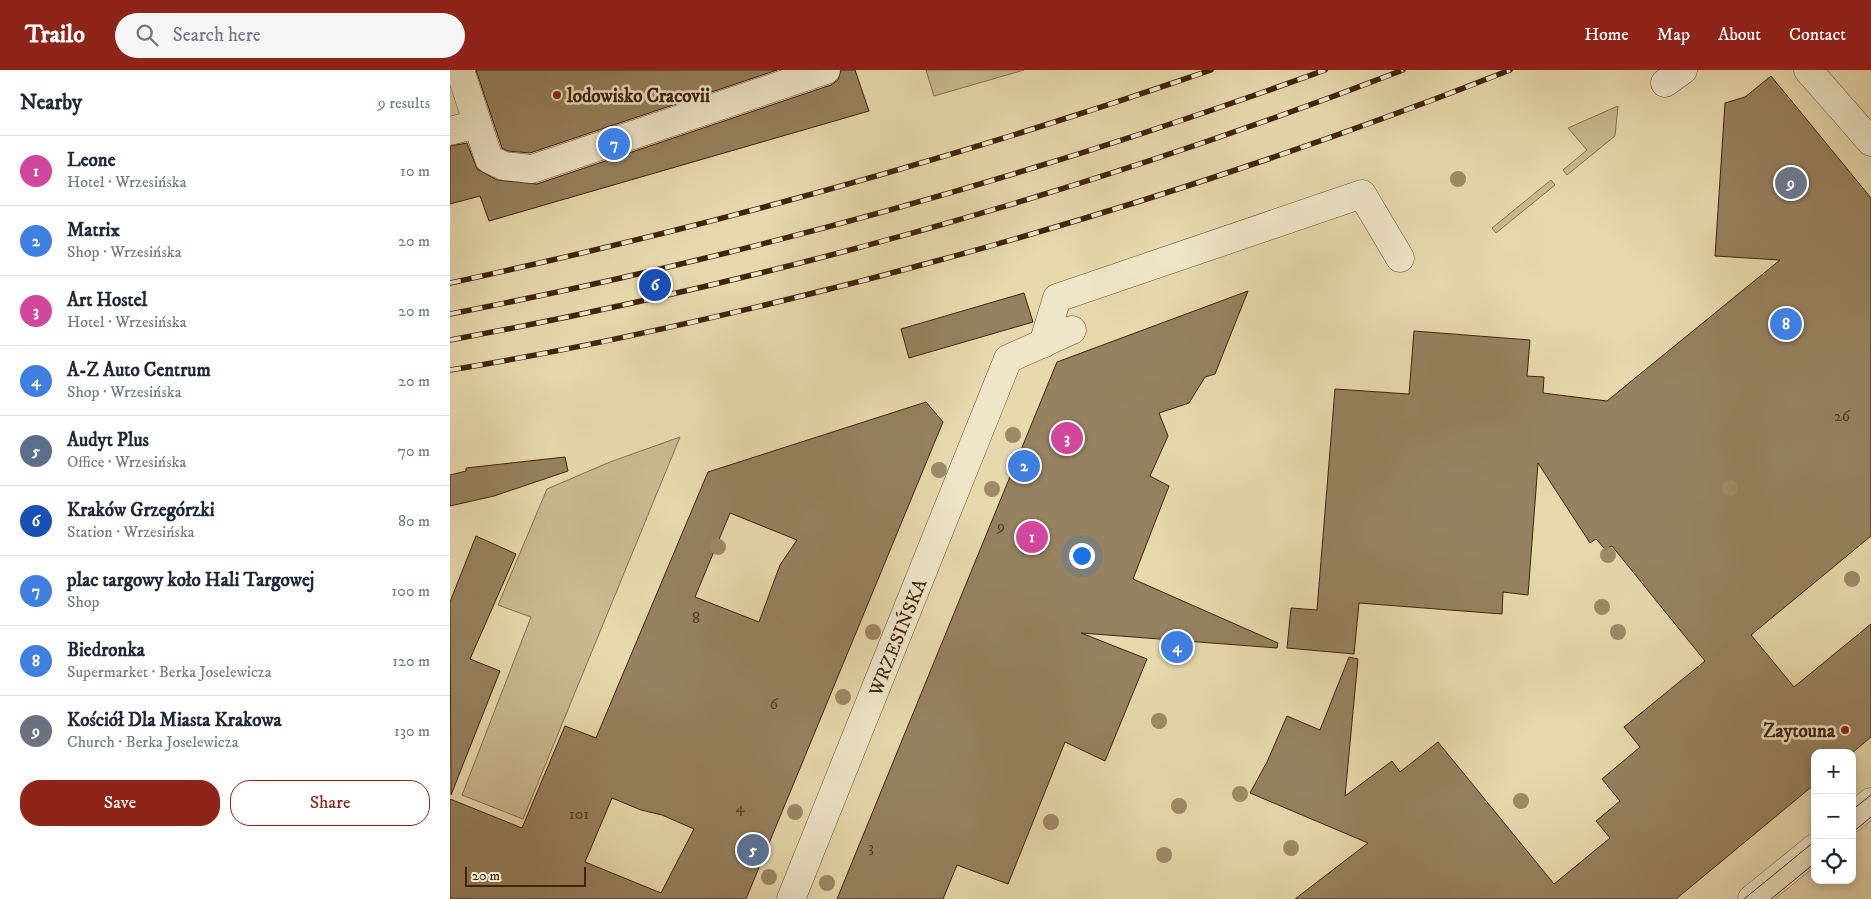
<!DOCTYPE html>
<meta charset="utf-8">
<style>
:root{--surface:#fff;--page:#f6f6f7;--text:#1f2937;--muted:#747a83;--line:#e0e1e3;--accent:#8f2418}
body{margin:0;font-family:"IM FELL DW Pica",serif;background:var(--page);color:var(--text)}
.controls{position:absolute;right:15px;bottom:15px;display:grid;overflow:hidden;border-radius:10px;box-shadow:0 2px 8px #0003}
.controls button{width:45px;height:45px;display:grid;place-items:center;padding:0;border:0;border-bottom:1px solid var(--line);background:var(--surface);color:var(--text);font:25px sans-serif}
.scale{position:absolute;left:15px;bottom:12px;width:121px;box-sizing:border-box;padding-left:5px;border:2px solid #3f240e;border-top:0;font-size:14px;line-height:18px;white-space:nowrap;color:#3f240e;-webkit-text-stroke:4px #efe6c9;paint-order:stroke}
.you{position:absolute;left:631px;top:485px;width:18px;height:18px;margin:-12px;border:4px solid #fff;border-radius:50%;background:#1a73e8;box-shadow:0 0 0 8px #1a73e833}
.badge{display:grid;place-items:center;width:32px;height:32px;border-radius:50%;background:var(--accent);color:#fff;font-size:16px;font-weight:700}
.pin{position:absolute;translate:-50% -50%;border:2px solid #fff;box-shadow:0 1px 5px #0006}
.list{margin:0;padding:0;list-style:none}
h2{display:flex;justify-content:space-between;align-items:center;height:65px;margin:0;padding:0 20px;font-size:21px}
h2 small{font-size:16px;font-weight:400;color:var(--muted)}
.list li{display:grid;grid-template-columns:32px 1fr auto;gap:15px;align-items:center;box-sizing:border-box;height:70px;padding:0 20px;border-top:1px solid var(--line)}
.list b{display:block;font-size:19px;white-space:nowrap}
.list p{margin:0;font-size:16px;white-space:nowrap;color:var(--muted)}
.list em{font-size:16px;font-style:normal;color:var(--muted)}
.actions{display:flex;gap:10px;padding:15px 20px}
.actions a{flex:1;padding:11px 0;border:1px solid var(--accent);border-radius:20px;text-align:center;font-size:18px;color:var(--accent)}
.actions .main{background:var(--accent);color:#fff}
.icon{flex:none;width:28px;height:28px;fill:none;stroke:currentColor;stroke-width:2;stroke-linecap:round;stroke-linejoin:round}
.map{position:relative;flex:none;width:1421px;height:829px;overflow:hidden}
header{display:flex;align-items:center;gap:30px;box-sizing:border-box;height:70px;padding:0 25px;background:var(--accent);color:#fff}
header strong{font-size:24px}
nav{display:flex;gap:28px;margin-inline-start:auto;font-size:18px}
.search{width:350px;height:45px;background:var(--page);display:flex;align-items:center;gap:12px;box-sizing:border-box;padding:0 18px;border-radius:28px;color:var(--muted);font-size:19px}
main{display:flex}
aside{flex:1;background:var(--surface)}
.map>svg:first-child{display:block}
.green{fill:#caba91;stroke:#846f50}
.building{fill:#968260;stroke:#3f240e;fill-rule:evenodd}
.lines{fill:none;stroke-linecap:round;stroke-linejoin:round}
.minor-casing{stroke:#695136;stroke-width:29}
.minor{stroke:#efe6c9;stroke-width:28}
.tram{stroke:#3f240e;stroke-width:1}
.rail-casing{stroke:#3f240e;stroke-width:5.5}
.rail{stroke:#efe6c9;stroke-width:4;stroke-dasharray:11;stroke-linecap:butt}
.tree{fill:#9e8a67}
.poi-dot{fill:#8f2418;stroke:#efe6c9;stroke-width:2}
.labels{text-anchor:middle;stroke-width:5;stroke-linejoin:round;paint-order:stroke}
.number-label{font-size:16px;fill:#553c22}
.poi-label{font-size:19px;font-weight:bold;fill:#3f240e;stroke:#efe6c9;text-anchor:start}
.street-label{font-size:19px;fill:#3f240e;stroke:#efe6c9}
</style>
<header>
<strong>Trailo</strong>
<div class="search"><svg class="icon" aria-label="search" viewBox="0 0 24 24"><circle cx="10" cy="10" r="6"/><path d="M15 15l6 6"/></svg>Search here</div>
<nav><a>Home</a><a>Map</a><a>About</a><a>Contact</a></nav>
</header>
<main>
<aside>
<h2>Nearby<small>9 results</small></h2>
<ul class="list">
<li><span class="badge" style="background:#d1479c">1</span><div><b>Leone</b><p>Hotel · Wrzesińska</p></div><em>10 m</em></li>
<li><span class="badge" style="background:#3f7fe0">2</span><div><b>Matrix</b><p>Shop · Wrzesińska</p></div><em>20 m</em></li>
<li><span class="badge" style="background:#d1479c">3</span><div><b>Art Hostel</b><p>Hotel · Wrzesińska</p></div><em>20 m</em></li>
<li><span class="badge" style="background:#3f7fe0">4</span><div><b>A-Z Auto Centrum</b><p>Shop · Wrzesińska</p></div><em>20 m</em></li>
<li><span class="badge" style="background:#5c6f8a">5</span><div><b>Audyt Plus</b><p>Office · Wrzesińska</p></div><em>70 m</em></li>
<li><span class="badge" style="background:#1a4fb4">6</span><div><b>Kraków Grzegórzki</b><p>Station · Wrzesińska</p></div><em>80 m</em></li>
<li><span class="badge" style="background:#3f7fe0">7</span><div><b>plac targowy koło Hali Targowej</b><p>Shop</p></div><em>100 m</em></li>
<li><span class="badge" style="background:#3f7fe0">8</span><div><b>Biedronka</b><p>Supermarket · Berka Joselewicza</p></div><em>120 m</em></li>
<li><span class="badge" style="background:#6b7280">9</span><div><b>Kościół Dla Miasta Krakowa</b><p>Church · Berka Joselewicza</p></div><em>130 m</em></li>
</ul>
<div class="actions"><a class="main">Save</a><a>Share</a></div>
</aside>
<div class="map">
<svg width="1421" height="829" viewBox="0 0 1421 829">
<rect width="100%" height="100%" fill="#e7d9ac"/>
<filter id="stains"><feTurbulence type="fractalNoise" baseFrequency=".004" numOctaves="4"/><feColorMatrix values="0 0 0 0 .2 0 0 0 0 .09 0 0 0 0 .02 0 0 0 .5 -.17"/></filter>
<radialGradient id="worn" r=".72"><stop offset=".6" stop-color="#630" stop-opacity="0"/><stop offset="1" stop-color="#630" stop-opacity=".3"/></radialGradient>
<g class="green">
<polygon points="476,0 574,0 484,26"/>
<polygon points="1168,36 1165,66 1117,105 1113,100 1137,80 1118,58"/>
<polygon points="1101,110 1105,115 1046,163 1042,158"/>
<polygon points="230,367 73,749 12,725 81,547 48,535 97,419 160,392"/>
</g>
<g class="building">
<polygon points="26,0 327,0 80,83 58,81 52,78"/>
<polygon points="391,0 405,0 419,41 39,151 30,126 0,134 0,76 17,73 27,99 47,110 87,114 381,15 388,10"/>
<polygon points="1321,6 1421,128 1421,466 1301,565 1344,617 1421,554 1421,667 1402,683 1365,683 1365,714 1226,829 845,829 918,773 800,723 817,692 837,646 870,660 899,587 908,589 895,726 942,691 950,702 988,672 1104,814 1160,768 1146,751 1170,731 1152,709 1190,677 1174,657 1255,591 1162,476 1155,479 1146,469 1140,473 1088,393 1078,525 1053,522 1052,544 909,533 904,584 837,578 841,538 867,540 885,319 959,324 964,261 1080,270 1077,306 1094,307 1093,323 1157,331 1330,190 1265,186 1275,33 1295,27"/>
<polygon points="798,221 765,304 755,307 739,333 709,343 718,366 700,406 719,416 683,509 828,573 827,578 631,563 697,589 655,691 615,672 558,814 507,795 493,829 387,829 607,292"/>
<polygon points="574,223 583,252 459,288 451,259"/>
<path d="M476,332L493,352L296,829H0V729L72,758L115,656L146,668L258,402ZM280,443L347,470L330,495L309,552L245,527ZM162,728L191,740L212,745L244,759L211,823L135,792Z"/>
<polygon points="115,387 118,401 44,426 0,436 0,405 16,401 16,398"/>
<polygon points="26,466 66,484 20,589 50,601 1,725 0,532"/>
</g>
<g class="lines">
<defs>
<g id="minor">
<polyline points="10,0 39,89 54,96 82,99 376,0"/>
<polyline points="1358,0 1421,72"/>
<polyline points="1215,13 1233,0"/>
<polyline points="0,61 27,54"/>
<polyline points="593,274 607,228 912,124 950,188"/>
<polyline points="1402,748 1421,732"/>
<polyline points="341,829 558,289 622,260"/>
<polyline points="1302,829 1365,778"/>
</g>
</defs>
<use href="#minor" class="minor-casing"/>
<use href="#minor" class="minor"/>
<g class="tram">
<polyline points="1402,740 1421,725"/>
<polyline points="1402,763 1421,747"/>
<polyline points="1294,829 1365,771"/>
<polyline points="1321,829 1365,793"/>
</g>
<defs>
<g id="rail">
<path d="M0,213C258,157 511,87 761,0"/>
<path d="M0,244C298,186 590,104 875,0"/>
<path d="M0,270C325,210 645,119 953,0"/>
<path d="M0,300C106,283 211,260 315,235C569,174 817,96 1060,0"/>
</g>
</defs>
<use href="#rail" class="rail-casing"/>
<use href="#rail" class="rail"/>
</g>
<g class="tree">
<circle cx="1008" cy="109" r="8"/>
<circle cx="563" cy="365" r="8"/>
<circle cx="489" cy="400" r="8"/>
<circle cx="1280" cy="418" r="8"/>
<circle cx="542" cy="419" r="8"/>
<circle cx="268" cy="477" r="8"/>
<circle cx="1158" cy="485" r="8"/>
<circle cx="1402" cy="509" r="8"/>
<circle cx="1152" cy="537" r="8"/>
<circle cx="423" cy="562" r="8"/>
<circle cx="1168" cy="562" r="8"/>
<circle cx="393" cy="627" r="8"/>
<circle cx="709" cy="651" r="8"/>
<circle cx="790" cy="724" r="8"/>
<circle cx="1071" cy="731" r="8"/>
<circle cx="729" cy="736" r="8"/>
<circle cx="345" cy="742" r="8"/>
<circle cx="601" cy="752" r="8"/>
<circle cx="841" cy="778" r="8"/>
<circle cx="714" cy="785" r="8"/>
<circle cx="319" cy="807" r="8"/>
<circle cx="377" cy="813" r="8"/>
</g>
<g class="poi-dot">
<circle cx="107" cy="25" r="5"/>
<circle cx="1395" cy="660" r="5"/>
</g>
<g class="labels">
<g class="number-label">
<text x="1392" y="351">26</text>
<text x="551" y="461">9</text>
<text x="246" y="553">8</text>
<text x="324" y="639">6</text>
<text x="290" y="742">4</text>
<text x="129" y="749">101</text>
<text x="421" y="782">3</text>
</g>
<g class="poi-label">
<text x="117" y="32">lodowisko Cracovii</text>
<text x="1385" y="667" text-anchor="end">Zaytouna</text>
</g>
<g class="street-label">
<text transform="translate(447 567) rotate(-68)" y="7">WRZESIŃSKA</text>
</g>
</g>
<rect width="100%" height="100%" filter="url(#stains)"/>
<rect width="100%" height="100%" fill="url(#worn)"/>
</svg>
<div class="controls">
<button>+</button>
<button>−</button>
<button><svg class="icon" aria-label="locate" viewBox="0 0 24 24"><circle cx="12" cy="12" r="6"/><path d="M12 2v4M12 18v4M2 12h4M18 12h4"/></svg></button>
</div>
<div class="scale">20 m</div>
<div class="you"></div>
<div class="pin badge" style="left:582px;top:467px;background:#d1479c">1</div>
<div class="pin badge" style="left:574px;top:396px;background:#3f7fe0">2</div>
<div class="pin badge" style="left:617px;top:368px;background:#d1479c">3</div>
<div class="pin badge" style="left:727px;top:577px;background:#3f7fe0">4</div>
<div class="pin badge" style="left:303px;top:780px;background:#5c6f8a">5</div>
<div class="pin badge" style="left:205px;top:215px;background:#1a4fb4">6</div>
<div class="pin badge" style="left:164px;top:74px;background:#3f7fe0">7</div>
<div class="pin badge" style="left:1336px;top:254px;background:#3f7fe0">8</div>
<div class="pin badge" style="left:1341px;top:113px;background:#6b7280">9</div>
</div>
</main>
